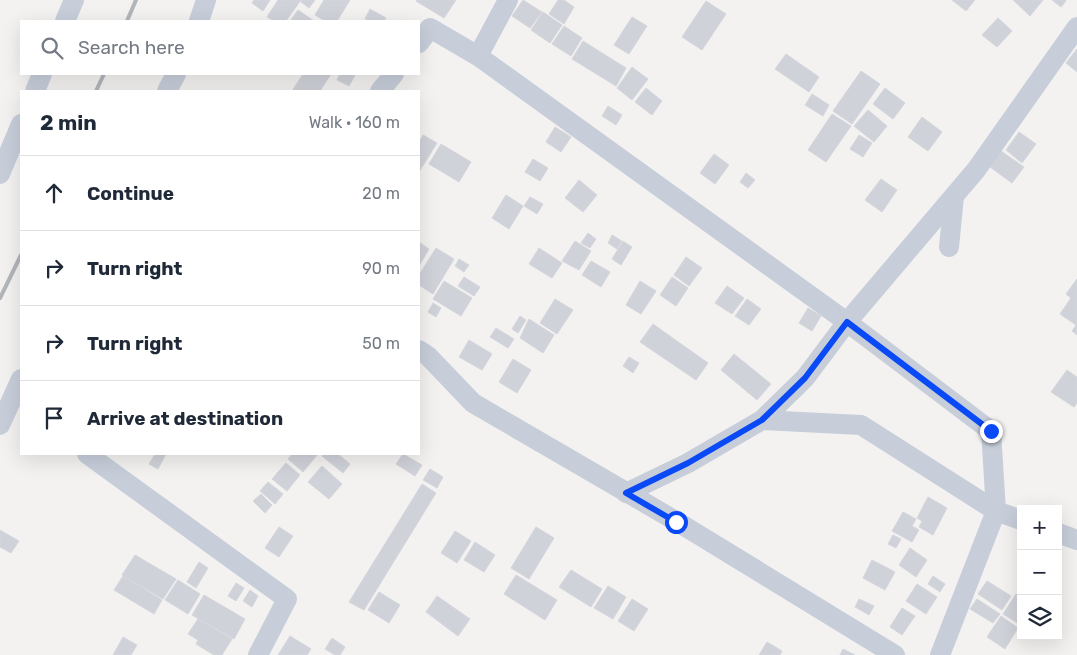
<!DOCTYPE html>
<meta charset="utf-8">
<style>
:root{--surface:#fff;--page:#f2f2f3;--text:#1f2937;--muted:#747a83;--line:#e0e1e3}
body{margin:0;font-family:Rubik,sans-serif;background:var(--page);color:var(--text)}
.controls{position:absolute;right:15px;bottom:15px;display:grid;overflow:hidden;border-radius:0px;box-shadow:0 5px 20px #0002}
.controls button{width:45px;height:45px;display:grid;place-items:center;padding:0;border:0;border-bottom:1px solid var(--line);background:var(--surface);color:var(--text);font:25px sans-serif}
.stop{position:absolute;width:15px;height:15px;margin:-11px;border:4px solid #0949f6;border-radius:50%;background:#fff}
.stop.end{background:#0949f6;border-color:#fff;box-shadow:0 1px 5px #0008}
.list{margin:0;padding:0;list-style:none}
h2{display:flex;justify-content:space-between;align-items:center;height:65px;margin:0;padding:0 20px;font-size:21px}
h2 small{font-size:16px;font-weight:400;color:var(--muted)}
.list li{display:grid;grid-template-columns:32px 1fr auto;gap:15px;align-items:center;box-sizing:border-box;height:75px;padding:0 20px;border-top:1px solid var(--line)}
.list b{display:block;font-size:19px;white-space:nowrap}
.list em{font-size:16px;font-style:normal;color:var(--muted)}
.icon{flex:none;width:28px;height:28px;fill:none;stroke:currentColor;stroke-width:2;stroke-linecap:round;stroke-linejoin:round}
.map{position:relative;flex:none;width:1077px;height:655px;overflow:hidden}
.search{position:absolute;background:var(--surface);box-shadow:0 5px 20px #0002;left:20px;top:20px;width:400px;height:55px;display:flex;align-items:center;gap:12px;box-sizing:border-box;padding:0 18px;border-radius:0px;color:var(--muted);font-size:19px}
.panel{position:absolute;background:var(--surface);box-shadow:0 5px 20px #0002;left:20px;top:90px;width:400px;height:365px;border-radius:0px}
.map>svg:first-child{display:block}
.building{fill:#d0d2d9;stroke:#d5d6dd}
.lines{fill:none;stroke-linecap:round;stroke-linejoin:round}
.minor{stroke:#c7ceda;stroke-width:20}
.rail{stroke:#b3b5bc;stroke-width:4}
.route{stroke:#0949f6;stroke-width:6}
</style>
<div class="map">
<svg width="1077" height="655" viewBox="0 0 1077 655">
<rect width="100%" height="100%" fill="#f4f2f1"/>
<g class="building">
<polygon points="254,0 270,0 263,11 252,3"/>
<polygon points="278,0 301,0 286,21 274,21 267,17"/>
<polygon points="302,0 315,0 309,8 301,2"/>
<polygon points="324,0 350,0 337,21 325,21 315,15"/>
<polygon points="417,0 456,0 444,18 416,1"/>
<polygon points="523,0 542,12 530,28 512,16"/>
<polygon points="558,0 564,0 574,7 564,24 549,14"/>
<polygon points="952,0 975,0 966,11"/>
<polygon points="1013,0 1043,0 1030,16"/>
<polygon points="1052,0 1065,0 1066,1 1061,7"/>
<polygon points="706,1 726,14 702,50 682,37"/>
<polygon points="370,9 386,18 384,21 370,21 365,19"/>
<polygon points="298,10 314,21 290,21"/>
<polygon points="543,12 562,25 550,43 531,30"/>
<polygon points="632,17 647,26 629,54 614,45"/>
<polygon points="998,18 1012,31 997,47 982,35"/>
<polygon points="564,26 582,38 571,56 552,44"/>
<polygon points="583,41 626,68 616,86 572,59"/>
<polygon points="1077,49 1077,72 1066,63"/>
<polygon points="786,54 819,77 809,92 775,69"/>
<polygon points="632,67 648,79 632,100 617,88"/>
<polygon points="861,71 880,84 852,124 833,111"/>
<polygon points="303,74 331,74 320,91 292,91"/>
<polygon points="340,74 355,75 349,86 337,80"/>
<polygon points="646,88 662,101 652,115 635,102"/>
<polygon points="885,88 905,103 893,119 873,104"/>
<polygon points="812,94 829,105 823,116 805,105"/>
<polygon points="608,106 622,115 616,125 602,116"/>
<polygon points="868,110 887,126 874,142 854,126"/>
<polygon points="832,114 851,126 826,162 808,150"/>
<polygon points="922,117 942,132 928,151 908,137"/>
<polygon points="555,127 571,137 561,152 546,142"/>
<polygon points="1019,132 1036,144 1022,163 1006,150"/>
<polygon points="423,135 437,143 419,172 419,142"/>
<polygon points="859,135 872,143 863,157 850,149"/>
<polygon points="441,144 471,162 459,182 429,164"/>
<polygon points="1001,151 1024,167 1012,183 990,167"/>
<polygon points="714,154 729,165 715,184 700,173"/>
<polygon points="533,159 548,168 540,181 525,172"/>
<polygon points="746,173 755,180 748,188 740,182"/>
<polygon points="881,179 897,190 882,212 865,200"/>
<polygon points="579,180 597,195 583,212 565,198"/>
<polygon points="506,195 523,206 509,229 492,218"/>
<polygon points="530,197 543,204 537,214 524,206"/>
<polygon points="588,233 596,239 590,248 581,243"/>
<polygon points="612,235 622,241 617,249 608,243"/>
<polygon points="575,241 591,251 579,270 562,261"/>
<polygon points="623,241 632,247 621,265 612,259"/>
<polygon points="419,242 429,249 419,266"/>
<polygon points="436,248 454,259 433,294 419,285 419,275"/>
<polygon points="539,248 562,263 552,278 529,264"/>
<polygon points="686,257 702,268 689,286 674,275"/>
<polygon points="459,259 469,265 464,272 455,266"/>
<polygon points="591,261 610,272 601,287 582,275"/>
<polygon points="464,277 480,287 474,296 458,286"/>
<polygon points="672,277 688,288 676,306 660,295"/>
<polygon points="1077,279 1077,335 1072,331 1076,325 1060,314 1071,298 1066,294"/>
<polygon points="444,281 472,298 461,316 433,299"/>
<polygon points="640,281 656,291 641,314 626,305"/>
<polygon points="727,286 744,298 732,314 715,303"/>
<polygon points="555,299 573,310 557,334 540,323"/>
<polygon points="747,299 761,309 749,325 735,316"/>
<polygon points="433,303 441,308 436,317 428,312"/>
<polygon points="808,308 821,316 812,331 799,323"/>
<polygon points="520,316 526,320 518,333 512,329"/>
<polygon points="529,319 554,335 543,353 520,338"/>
<polygon points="653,324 708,363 696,380 640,342"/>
<polygon points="496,328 514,339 508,348 490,337"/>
<polygon points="469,340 492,354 482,370 459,357"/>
<polygon points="734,354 771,384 757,400 721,370"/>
<polygon points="629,357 639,363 633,373 623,366"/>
<polygon points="513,359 531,370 517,393 499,382"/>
<polygon points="1067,370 1077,377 1077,403 1074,407 1051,392"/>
<polygon points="155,454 166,454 158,469 149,464"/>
<polygon points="292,454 318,454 303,472 288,459"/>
<polygon points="324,454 338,454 350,464 343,473 322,456"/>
<polygon points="403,454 422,465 415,476 396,464"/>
<polygon points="286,463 300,475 287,491 272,479"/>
<polygon points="322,466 342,484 329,499 308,482"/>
<polygon points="430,469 443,477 437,488 423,480"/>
<polygon points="268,482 283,494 275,504 260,491"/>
<polygon points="422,484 436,493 364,610 349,602"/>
<polygon points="261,494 272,505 265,513 253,501"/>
<polygon points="928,497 947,508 933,535 919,527 922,521 917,518"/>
<polygon points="903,512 916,519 912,526 919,530 912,542 892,531"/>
<polygon points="279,527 293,536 279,557 265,548"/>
<polygon points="536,527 554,538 529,579 511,568"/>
<polygon points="0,530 19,541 11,553 0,547"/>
<polygon points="455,531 471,541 457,563 441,553"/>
<polygon points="893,535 901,539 896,548 888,544"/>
<polygon points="475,542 495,555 484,572 464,560"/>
<polygon points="910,548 927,560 916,577 899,565"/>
<polygon points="135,555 176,579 163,599 122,575"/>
<polygon points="872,560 895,572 885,590 863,578"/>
<polygon points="199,562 208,568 196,588 187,582"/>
<polygon points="571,570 602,589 591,607 559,587"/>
<polygon points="516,575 557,600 545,620 504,594"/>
<polygon points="123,576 162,600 154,614 114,590"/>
<polygon points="933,576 945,584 940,592 928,584"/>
<polygon points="178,580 200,594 188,614 165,600"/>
<polygon points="987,581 1011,596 1002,610 978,594"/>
<polygon points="236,583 244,588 236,601 228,596"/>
<polygon points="917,584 937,597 926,614 906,601"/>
<polygon points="608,586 626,597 613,619 594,608"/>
<polygon points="250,590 258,596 252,607 243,601"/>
<polygon points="379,592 400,605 389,623 368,610"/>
<polygon points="1016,594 1021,598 1021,621 1019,624 1003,614"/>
<polygon points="204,595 245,619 234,639 192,615"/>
<polygon points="437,596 470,619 458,636 426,612"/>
<polygon points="632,599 648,609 634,631 618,621"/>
<polygon points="859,599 874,606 869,615 855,607"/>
<polygon points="977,599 1000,614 993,623 970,609"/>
<polygon points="902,608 915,616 902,635 890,627"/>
<polygon points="1001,616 1018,628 1005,649 987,637"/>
<polygon points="198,619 232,639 222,655 214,655 196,644 198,640 188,634"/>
<polygon points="290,636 311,649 307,655 278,655"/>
<polygon points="123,637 137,645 131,655 113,655"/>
<polygon points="332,638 345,647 340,655 335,655 325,649"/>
<polygon points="767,642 782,651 780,655 759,655"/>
<polygon points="843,649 855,655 840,655"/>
</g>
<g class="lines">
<g class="minor">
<polyline points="65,21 74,0"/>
<polyline points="199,21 206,0"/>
<polyline points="419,43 430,28 478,56 508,0"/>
<polyline points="478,56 847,322 991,431 996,511 940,655"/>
<polyline points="35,91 42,74"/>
<polyline points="167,91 176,74"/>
<polyline points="380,91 394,74"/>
<polyline points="0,174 21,124"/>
<polyline points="949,247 954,196"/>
<polyline points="419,350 428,356 473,403 676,521 895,655"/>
<polyline points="762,420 861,425 996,511 1021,520"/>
<polyline points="0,425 21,379"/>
<polyline points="87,454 287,599 258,655"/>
<polyline points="626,493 688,463 762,420 805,378 847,322 976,170 1077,27"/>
<polyline points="1058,533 1077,540"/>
</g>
<g class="rail">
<polyline points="127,21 136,0"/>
<polyline points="96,91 104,74"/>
<polyline points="0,298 21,255"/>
</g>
</g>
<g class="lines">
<polyline class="route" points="676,522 626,493 688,463 762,420 805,378 847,322 991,431"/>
</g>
</svg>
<div class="controls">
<button>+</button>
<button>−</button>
<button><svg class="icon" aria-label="layers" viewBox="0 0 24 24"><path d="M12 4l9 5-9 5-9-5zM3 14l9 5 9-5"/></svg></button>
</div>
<div class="stop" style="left:676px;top:522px"></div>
<div class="stop end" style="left:991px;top:431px"></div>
<div class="search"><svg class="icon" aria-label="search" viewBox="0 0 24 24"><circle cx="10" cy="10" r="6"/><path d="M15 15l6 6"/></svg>Search here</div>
<section class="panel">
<h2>2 min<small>Walk · 160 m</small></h2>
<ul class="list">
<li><svg class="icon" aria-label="ahead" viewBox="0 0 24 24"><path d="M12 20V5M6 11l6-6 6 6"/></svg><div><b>Continue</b></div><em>20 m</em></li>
<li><svg class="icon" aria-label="right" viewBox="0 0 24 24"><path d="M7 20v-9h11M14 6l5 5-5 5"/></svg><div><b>Turn right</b></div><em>90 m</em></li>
<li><svg class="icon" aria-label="right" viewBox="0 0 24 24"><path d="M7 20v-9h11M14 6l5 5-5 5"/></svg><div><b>Turn right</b></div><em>50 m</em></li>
<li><svg class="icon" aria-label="arrive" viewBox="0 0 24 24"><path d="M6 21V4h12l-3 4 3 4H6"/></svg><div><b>Arrive at destination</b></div></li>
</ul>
</section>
</div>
